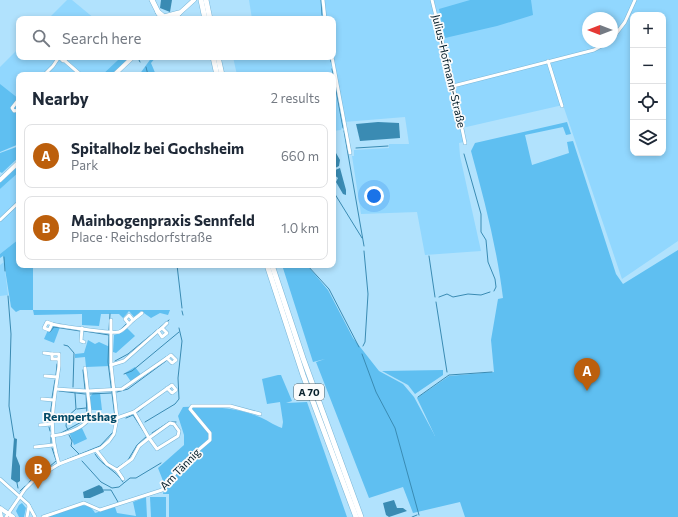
<!DOCTYPE html>
<meta charset="utf-8">
<style>
:root{--surface:#fff;--page:#f6f6f7;--text:#1f2937;--muted:#747a83;--line:#e0e1e3;--accent:#bc5f0c}
body{margin:0;font-family:Commissioner,sans-serif;background:var(--page);color:var(--text)}
.controls{position:absolute;right:12px;top:12px;display:grid;overflow:hidden;border-radius:8px;box-shadow:0 2px 6px #0003}
.controls button{width:36px;height:36px;display:grid;place-items:center;padding:0;border:0;border-bottom:1px solid var(--line);background:var(--surface);color:var(--text);font:20px sans-serif}
.compass{position:absolute;left:582px;top:12px;width:36px;height:36px;border-radius:50%;background:var(--surface);box-shadow:0 2px 6px #0003;rotate:270deg}
.you{position:absolute;left:374px;top:196px;width:14px;height:14px;margin:-10px;border:3px solid #fff;border-radius:50%;background:#1a73e8;box-shadow:0 0 0 6px #1a73e833}
.badge{display:grid;place-items:center;width:26px;height:26px;border-radius:50%;background:var(--accent);color:#fff;font-size:13px;font-weight:700}
.pin{position:absolute;translate:-50% -33px;filter:drop-shadow(0 1px 2px #0008)}
.pin::after{content:'';position:absolute;top:21px;width:14px;height:12px;background:inherit;clip-path:polygon(0 0,100% 0,50% 100%)}
.list{margin:0;padding:0;list-style:none}
h2{display:flex;justify-content:space-between;align-items:center;height:52px;margin:0;padding:0 16px;font-size:17px}
h2 small{font-size:13px;font-weight:400;color:var(--muted)}
.list li{display:grid;grid-template-columns:26px 1fr auto;gap:12px;align-items:center;box-sizing:border-box;height:64px;margin:0 8px 8px;padding:0 8px;border:1px solid var(--line);border-radius:8px}
.list b{display:block;font-size:15px;white-space:nowrap}
.list p{margin:0;font-size:13px;white-space:nowrap;color:var(--muted)}
.list em{font-size:13px;font-style:normal;color:var(--muted)}
.icon{flex:none;width:22px;height:22px;fill:none;stroke:currentColor;stroke-width:2;stroke-linecap:round;stroke-linejoin:round}
.map{position:relative;flex:none;width:678px;height:517px;overflow:hidden}
.search{position:absolute;background:var(--surface);box-shadow:0 2px 6px #0003;left:16px;top:16px;width:320px;height:44px;display:flex;align-items:center;gap:10px;box-sizing:border-box;padding:0 14px;border-radius:8px;color:var(--muted);font-size:15px}
.panel{position:absolute;background:var(--surface);box-shadow:0 2px 6px #0003;left:16px;top:72px;width:320px;height:196px;border-radius:8px}
.map>svg:first-child{display:block}
.built{fill:#91d7fe;fill-rule:evenodd}
.green{fill:#5fbff1}
.water{fill:#3a8bb3}
.lines{fill:none;stroke-linecap:round;stroke-linejoin:round}
.stream{stroke:#3a8bb3;stroke-width:1}
.minor-casing{stroke:#79b5d6;stroke-width:4}
.secondary-casing{stroke:#79b5d6;stroke-width:5}
.motorway-casing{stroke:#79b5d6;stroke-width:6}
.minor{stroke:#fff;stroke-width:3}
.secondary{stroke:#fff;stroke-width:4}
.motorway{stroke:#fff;stroke-width:5}
.labels{text-anchor:middle;stroke-width:3.5;stroke-linejoin:round;paint-order:stroke}
.shield{fill:#fbfbfb;stroke:#4f6069;stroke-width:1}
.shield-label{font-size:10px;font-weight:bold;fill:#051e2a}
.street-label{font-size:11px;fill:#051e2a;stroke:#fbfbfb}
.neighbourhood-label{font-size:12px;font-weight:bold;fill:#044b68;stroke:#fbfbfb}
</style>
<div class="map">
<svg width="678" height="517" viewBox="0 0 678 517">
<rect width="100%" height="100%" fill="#b1e2fd"/>
<g class="built">
<polygon points="67,0 72,0 95,19 48,19"/>
<path d="M249,0H678V241L622,279L563,105L462,128L464,142L459,143L460,156L481,251L425,255L417,212L361,214L352,156H354V150L389,148V144H409L405,117L344,122L341,130L333,131V75H237L233,57H333V19H252ZM633,15H663V153H633ZM588,18H612V42H588Z"/>
<polygon points="19,48 19,57 120,58 102,75 19,75 19,118 0,92 0,67"/>
<polygon points="19,172 19,239 0,254 0,189"/>
<polygon points="4,262 8,295 0,296 0,265"/>
</g>
<g class="green">
<polygon points="470,0 531,0 533,15 497,26 445,38 439,9"/>
<polygon points="118,57 132,57 113,75 102,75 120,58"/>
<polygon points="152,57 156,57 151,63 156,75 139,75"/>
<polygon points="0,84 19,99 19,144 0,152"/>
<path d="M567,122L571,134L566,135L563,127L525,135L532,165L569,153L567,142L573,141L616,274L623,284L678,250V517H465L460,502L413,513L403,487L369,498L316,362L325,359L313,362L282,265H307L328,290L353,338L379,371L403,384L414,397L435,436L417,398L449,376L494,372L491,340L498,299L503,298C497,248 484,199 471,151L475,143Z"/>
<polygon points="19,146 19,157 2,173 0,172 0,153"/>
<polygon points="19,165 19,172 0,189 0,183"/>
<polygon points="19,239 19,265 33,265 33,310 170,310 168,315 160,313 151,318 141,311 134,317 129,311 123,318 119,314 101,314 99,326 82,325 82,314 34,315 33,310 20,310 16,312 11,307 3,256 0,258 0,254"/>
<polygon points="53,325 60,327 54,343 44,339 48,330"/>
<polygon points="127,328 135,336 116,353 113,352 114,335 123,332"/>
<polygon points="88,340 95,344 99,342 110,347 110,366 86,367 85,357 75,358 75,354 84,353"/>
<polygon points="135,367 142,376 132,383 125,373"/>
<polygon points="443,370 443,375 415,394 408,385 382,371"/>
<path d="M278,375H281L292,401L286,403L307,402L347,517H169V494H163L165,486L158,468L184,445V435L178,416L183,407C207,406 235,407 257,416C266,419 273,425 282,428L283,422L280,402L267,404L262,379Z"/>
<polygon points="93,393 100,393 102,410 91,410 90,397"/>
<polygon points="81,426 87,439 74,445 69,432"/>
<path d="M146,497L147,517H46C59,512 87,496 95,513L115,507L117,513L136,516L133,502Z"/>
<polygon points="150,497 166,497 166,517 151,517"/>
<polygon points="22,503 26,508 24,517 19,517 16,511 19,505"/>
</g>
<g class="water">
<polygon points="161,0 172,0 170,12 160,8"/>
<polygon points="378,122 399,123 400,138 360,141 356,124"/>
<polygon points="333,145 336,146 336,153 340,160 339,166 333,169"/>
<polygon points="340,168 346,190 346,195 343,194 336,182 338,178 333,174 333,171"/>
<polygon points="14,438 17,439 16,456 20,466 20,481 17,483 11,479"/>
<polygon points="99,485 102,487 104,492 90,498 84,498 83,492"/>
<polygon points="394,500 397,508 403,508 407,511 389,517 386,515 383,503"/>
</g>
<g class="lines">
<g class="stream">
<polyline points="321,0 322,15"/>
<polyline points="330,57 331,62"/>
<polyline points="139,60 140,62"/>
<polyline points="146,67 148,75"/>
<polyline points="332,69 335,83"/>
<polyline points="336,90 343,128"/>
<polyline points="344,131 364,246"/>
<polyline points="356,148 388,146"/>
<polyline points="464,154 481,214 481,232 486,240 488,262 495,279 496,287 494,291"/>
<polyline points="333,191 362,238"/>
<polyline points="429,256 435,297"/>
<polyline points="4,257 5,271"/>
<polyline points="177,265 182,308"/>
<polyline points="307,265 329,289 359,347"/>
<polyline points="8,296 11,334 9,406 14,438"/>
<polyline points="439,297 447,294 453,297 468,294 481,295 490,292"/>
<polyline points="436,302 447,372"/>
<polyline points="182,311 183,315"/>
<polyline points="121,329 126,324"/>
<polyline points="109,330 110,314"/>
<polyline points="84,331 109,335 108,362 115,417"/>
<polyline points="50,332 54,327 80,331"/>
<polyline points="64,345 68,346 74,353 73,387"/>
<polyline points="363,346 365,342 368,294 364,251"/>
<polyline points="362,354 376,392 395,428 419,515"/>
<polyline points="115,361 128,354 169,320"/>
<polyline points="83,370 85,389"/>
<polyline points="124,374 132,371 179,332"/>
<polyline points="56,375 57,364"/>
<polyline points="59,391 85,394"/>
<polyline points="117,392 128,389 166,361"/>
<polyline points="90,394 111,393"/>
<polyline points="418,397 449,375 492,372"/>
<polyline points="52,398 55,380"/>
<polyline points="77,409 86,408"/>
<polyline points="138,412 146,405"/>
<polyline points="60,414 65,414 68,416"/>
<polyline points="126,418 133,415 144,432"/>
<polyline points="145,422 175,404 179,399 178,378 182,341 179,328"/>
<polyline points="49,423 52,402"/>
<polyline points="49,427 50,431"/>
<polyline points="68,430 66,426 67,417 76,409 75,393"/>
<polyline points="61,433 87,419 86,392"/>
<polyline points="152,433 169,422 176,422"/>
<polyline points="69,435 72,441 71,446 79,454"/>
<polyline points="51,437 51,443"/>
<polyline points="52,448 56,460"/>
<path d="M95,454C102,466 116,470 123,482"/>
<polyline points="128,460 137,445 147,436"/>
<polyline points="63,461 100,446 113,432"/>
<polyline points="82,461 101,482 112,488 119,487 130,478 136,478 161,463"/>
<polyline points="48,468 56,461"/>
<polyline points="117,468 126,462"/>
<polyline points="38,475 44,470"/>
<polyline points="29,482 34,477"/>
<polyline points="17,483 18,488"/>
<polyline points="103,490 111,490 118,502"/>
<polyline points="20,491 25,486"/>
<polyline points="412,517 417,515"/>
</g>
<defs>
<g id="minor">
<polyline points="323,0 325,19"/>
<polyline points="432,0 453,86 465,143"/>
<polyline points="612,39 625,22 635,0"/>
<polyline points="59,57 63,61 69,57"/>
<polyline points="332,57 350,153"/>
<polyline points="65,61 81,75"/>
<polyline points="548,61 562,106"/>
<polyline points="44,75 53,66 59,57"/>
<polyline points="453,86 594,50 609,42"/>
<polyline points="19,99 12,108 14,111 19,110"/>
<polyline points="0,220 19,202"/>
<polyline points="133,320 142,313"/>
<polygon points="47,322 52,324 49,330 44,328"/>
<path d="M52,324C59,326 114,334 119,332C124,330 129,324 133,320L129,315L125,319L129,324"/>
<polyline points="82,328 81,341 84,342"/>
<polygon points="162,328 167,333 162,337 158,331"/>
<polyline points="162,328 167,323"/>
<polyline points="44,353 52,354"/>
<polygon points="171,355 176,360 172,363 167,358"/>
<polyline points="111,365 124,361 158,331"/>
<polyline points="45,376 57,377"/>
<polyline points="56,389 87,391 122,389 167,358"/>
<polyline points="42,399 54,400"/>
<polyline points="117,418 134,412 172,385 176,390 172,393 167,388"/>
<polygon points="170,423 174,424 179,431 178,436 157,449 149,438"/>
<polyline points="40,425 51,424"/>
<path d="M52,436C64,435 82,429 89,419L90,412L85,368"/>
<polyline points="35,447 53,445"/>
<polyline points="96,450 107,464 117,470 132,459 139,446 149,438 134,412"/>
<path d="M59,464C47,425 54,404 59,366V354H52V359H59"/>
<polyline points="117,470 123,479"/>
<polyline points="0,479 28,504 35,517"/>
<polyline points="6,517 25,489 35,479 59,464 101,448 109,441 114,434 117,418 111,365 111,320"/>
<polyline points="27,517 29,506"/>
<polyline points="43,517 84,503 100,510 162,490 183,463 210,440 210,433 190,409 192,406 230,406 260,414"/>
</g>
<g id="secondary">
<polyline points="173,19 194,0"/>
<polyline points="114,75 133,57"/>
<polyline points="0,180 19,162"/>
<polyline points="0,508 13,517"/>
<polyline points="0,512 1,517"/>
</g>
<g id="motorway">
<polyline points="152,0 159,14"/>
<polyline points="201,0 205,19"/>
<polyline points="206,0 210,19"/>
<polyline points="158,12 164,17 179,13"/>
<polyline points="213,57 217,75"/>
<polyline points="218,57 222,75"/>
<polyline points="267,265 303,375 356,517"/>
<polyline points="272,265 303,358 361,517"/>
</g>
</defs>
<use href="#minor" class="minor-casing"/>
<use href="#secondary" class="secondary-casing"/>
<use href="#motorway" class="motorway-casing"/>
<use href="#minor" class="minor"/>
<use href="#secondary" class="secondary"/>
<use href="#motorway" class="motorway"/>
</g>
<g class="labels">
<rect class="shield" x="294" y="384" width="30" height="16" rx="3"/>
<g class="shield-label">
<text x="309" y="396">A 70</text>
</g>
<g class="street-label">
<text transform="translate(449 71) rotate(77)" y="4">Julius-Hofmann-Straße</text>
<text transform="translate(180 469) rotate(-46)" y="4">Am Tännig</text>
</g>
<g class="neighbourhood-label">
<text x="80" y="421">Rempertshag</text>
</g>
</g>
</svg>
<div class="controls">
<button>+</button>
<button>−</button>
<button><svg class="icon" aria-label="locate" viewBox="0 0 24 24"><circle cx="12" cy="12" r="6"/><path d="M12 2v4M12 18v4M2 12h4M18 12h4"/></svg></button>
<button><svg class="icon" aria-label="layers" viewBox="0 0 24 24"><path d="M12 4l9 5-9 5-9-5zM3 14l9 5 9-5"/></svg></button>
</div>
<svg class="compass" viewBox="-18 -18 36 36"><path d="M0-13l5 13h-10z" fill="#e53935"/><path d="M0 13l5-13h-10z" fill="#747a83"/></svg>
<div class="you"></div>
<div class="pin badge" style="left:587px;top:391px">A</div>
<div class="pin badge" style="left:38px;top:489px">B</div>
<div class="search"><svg class="icon" aria-label="search" viewBox="0 0 24 24"><circle cx="10" cy="10" r="6"/><path d="M15 15l6 6"/></svg>Search here</div>
<section class="panel">
<h2>Nearby<small>2 results</small></h2>
<ul class="list">
<li><span class="badge">A</span><div><b>Spitalholz bei Gochsheim</b><p>Park</p></div><em>660 m</em></li>
<li><span class="badge">B</span><div><b>Mainbogenpraxis Sennfeld</b><p>Place · Reichsdorfstraße</p></div><em>1.0 km</em></li>
</ul>
</section>
</div>
